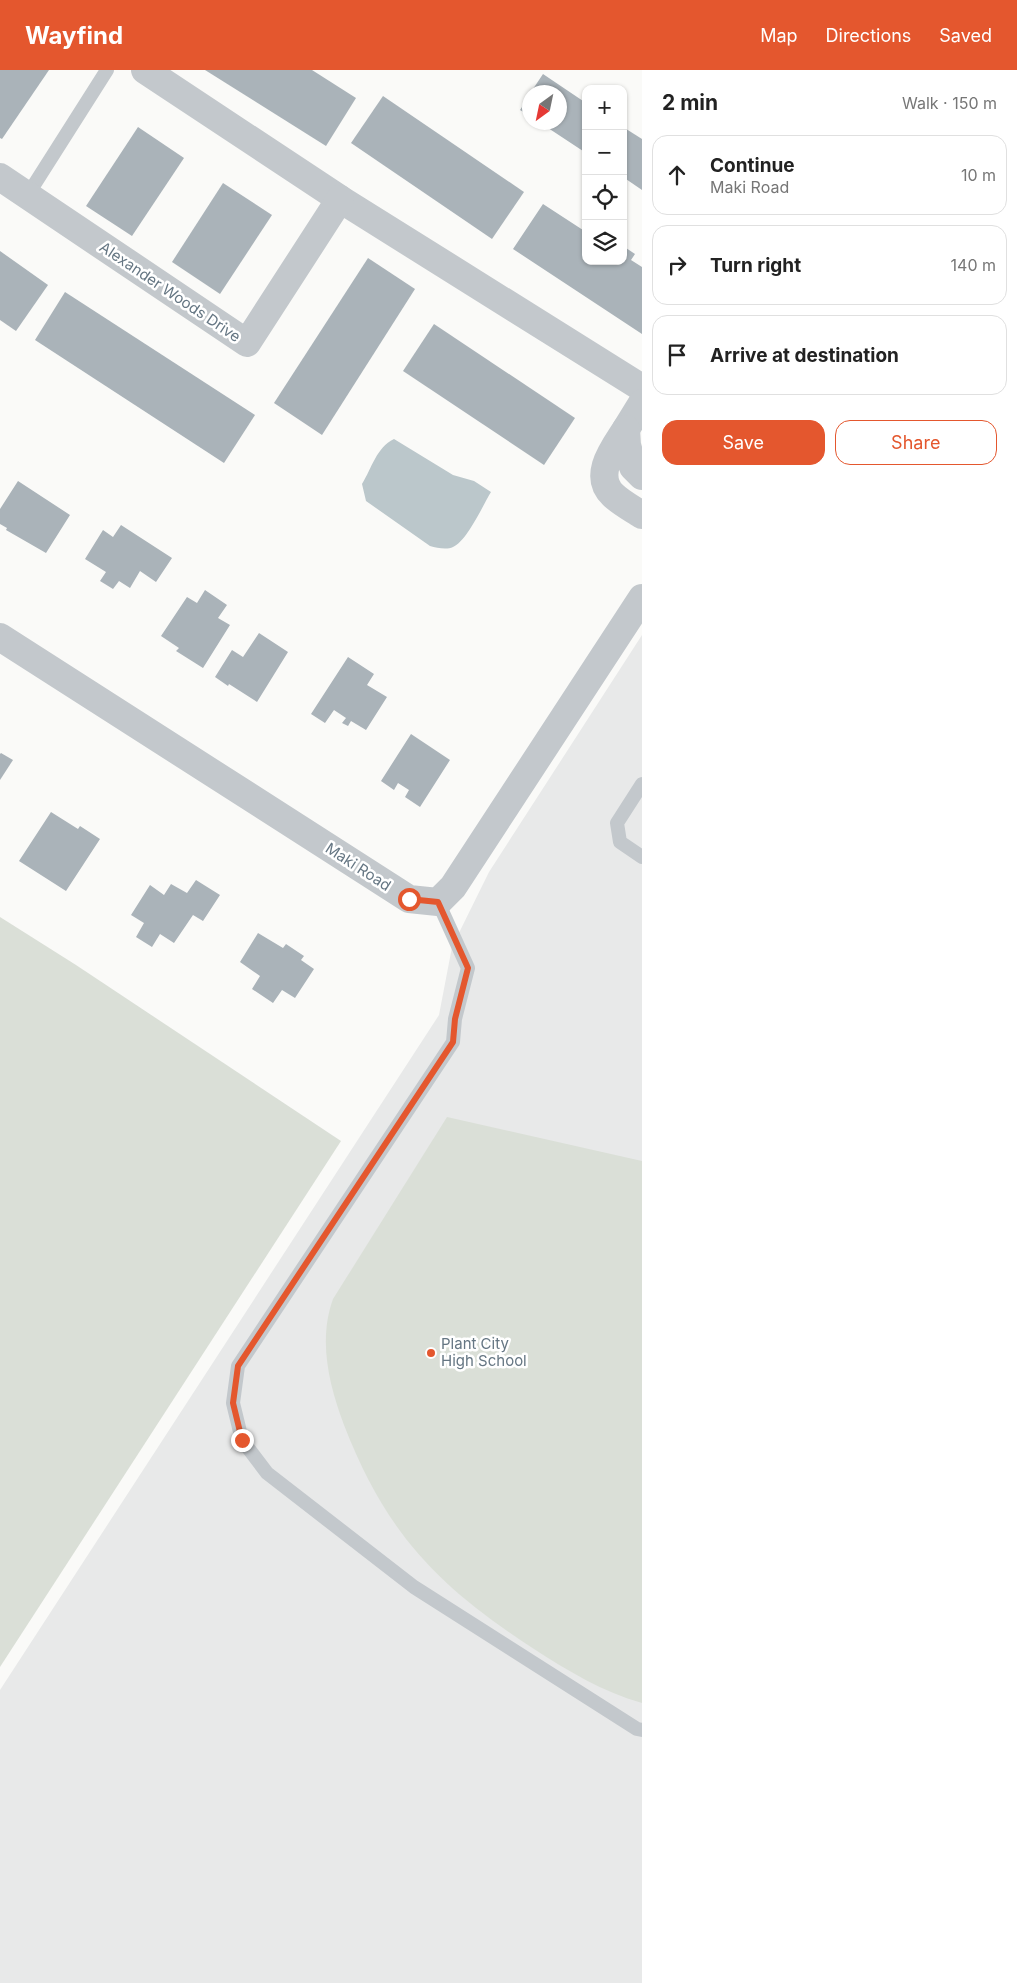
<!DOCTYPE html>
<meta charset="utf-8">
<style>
:root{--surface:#fff;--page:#f2f2f2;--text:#222;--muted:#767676;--line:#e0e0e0;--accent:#e4572e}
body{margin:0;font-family:Inter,sans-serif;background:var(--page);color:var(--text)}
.controls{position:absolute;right:15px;top:15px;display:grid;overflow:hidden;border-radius:10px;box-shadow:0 1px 4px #0004}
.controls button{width:45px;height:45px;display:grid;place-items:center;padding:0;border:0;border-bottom:1px solid var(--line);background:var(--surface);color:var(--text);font:25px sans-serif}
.compass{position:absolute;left:522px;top:15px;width:45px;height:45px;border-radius:50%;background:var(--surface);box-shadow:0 1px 4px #0004;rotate:213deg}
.stop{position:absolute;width:15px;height:15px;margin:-11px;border:4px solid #e4572e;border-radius:50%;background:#fff}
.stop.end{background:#e4572e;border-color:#fff;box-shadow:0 1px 5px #0008}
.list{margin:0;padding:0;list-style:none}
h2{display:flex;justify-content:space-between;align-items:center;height:65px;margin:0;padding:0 20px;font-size:21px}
h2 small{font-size:16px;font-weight:400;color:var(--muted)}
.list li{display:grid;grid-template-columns:32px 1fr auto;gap:15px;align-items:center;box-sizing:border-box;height:80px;margin:0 10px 10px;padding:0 10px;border:1px solid var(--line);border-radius:15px}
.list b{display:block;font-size:19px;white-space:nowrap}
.list p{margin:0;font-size:16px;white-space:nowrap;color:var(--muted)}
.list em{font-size:16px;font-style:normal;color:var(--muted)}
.actions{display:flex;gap:10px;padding:15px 20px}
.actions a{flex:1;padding:11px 0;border:1px solid var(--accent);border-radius:15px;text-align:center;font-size:18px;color:var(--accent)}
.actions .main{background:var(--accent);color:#fff}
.icon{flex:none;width:28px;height:28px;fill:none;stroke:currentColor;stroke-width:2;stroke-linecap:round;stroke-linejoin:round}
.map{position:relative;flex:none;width:642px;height:1913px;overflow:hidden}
header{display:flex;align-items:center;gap:30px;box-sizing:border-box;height:70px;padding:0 25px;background:var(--accent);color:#fff}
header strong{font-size:24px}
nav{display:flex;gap:28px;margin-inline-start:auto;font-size:18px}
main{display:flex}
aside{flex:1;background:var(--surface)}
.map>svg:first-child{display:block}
.built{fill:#e8e9e9}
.green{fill:#dadfd7}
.water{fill:#bbc7cb}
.building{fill:#aab3b9}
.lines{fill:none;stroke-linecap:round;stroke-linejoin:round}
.service{stroke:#c3c8cc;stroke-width:14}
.minor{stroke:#c3c8cc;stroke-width:28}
.route{stroke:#e4572e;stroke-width:6}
.poi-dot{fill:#e4572e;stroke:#fff;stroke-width:2}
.labels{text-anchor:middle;stroke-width:5;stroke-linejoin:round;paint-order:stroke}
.street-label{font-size:15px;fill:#657683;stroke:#fff}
.poi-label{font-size:15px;fill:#657683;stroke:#fff;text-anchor:start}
</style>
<header>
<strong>Wayfind</strong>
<nav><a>Map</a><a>Directions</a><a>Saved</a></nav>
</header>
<main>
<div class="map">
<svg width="642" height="1913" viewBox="0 0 642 1913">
<rect width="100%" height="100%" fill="#fafaf8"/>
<polygon class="built" points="642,565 642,1913 0,1913 0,1620 439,945 452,877 489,802"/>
<g class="green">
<polygon points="0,847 76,895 341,1071 0,1597"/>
<path d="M447,1047L642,1091V1633C603,1622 568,1601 534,1579C437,1516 386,1463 344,1355C329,1315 318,1270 333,1229Z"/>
</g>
<path class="water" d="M394,369L453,405L474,411L491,422C483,435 467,471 453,477C447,480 437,478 430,476L366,431L362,414C372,398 376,378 394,369Z"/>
<g class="building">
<polygon points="0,0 49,0 2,69 0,68"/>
<polygon points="205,0 312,0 356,28 326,76"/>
<polygon points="543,4 586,33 586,83 539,52 560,52 560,22 531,22"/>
<polygon points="530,25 530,46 520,40"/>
<polygon points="383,26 524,122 492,169 351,73"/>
<polygon points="138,57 184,88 132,166 86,136"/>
<polygon points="623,57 642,69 642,120 623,107"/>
<polygon points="223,113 272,145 220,224 172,192"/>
<polygon points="543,134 586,162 586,191 623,191 623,176 635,184 631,190 642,197 642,264 513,179"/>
<polygon points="0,181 48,215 16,261 0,250"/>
<polygon points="368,188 415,219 322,365 274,333"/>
<polygon points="65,222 255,345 224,393 35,270"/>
<polygon points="434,254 575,348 544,395 403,301"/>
<polygon points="18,411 70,445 46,483 6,460 7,458 0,454 0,439"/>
<polygon points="121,455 172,488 156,512 140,501 130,518 119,511 113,519 100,511 106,502 85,489 103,460 113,467"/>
<polygon points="205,520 227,535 218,548 230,555 203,598 176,581 179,578 161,566 187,527 197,533"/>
<polygon points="259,563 288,582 257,632 229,614 228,616 215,607 232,580 243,587"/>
<polygon points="348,587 374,604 367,615 387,627 366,660 351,651 348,656 342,653 346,648 334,640 325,653 311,644"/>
<polygon points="411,664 450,690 420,737 405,727 409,720 398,713 394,720 381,711"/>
<polygon points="1,683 13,690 0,710 0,684"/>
<polygon points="51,742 78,759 80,756 100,769 66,821 19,791"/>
<polygon points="196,810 220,825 203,851 193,845 174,873 160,864 152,877 136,867 144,853 131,845 150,815 164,825 171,814 187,823"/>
<polygon points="258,863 283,878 286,874 304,886 301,890 314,899 295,928 282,920 273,933 252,919 260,906 240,892"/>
</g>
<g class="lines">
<g class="service">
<polyline points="27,126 107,0"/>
<polyline points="642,714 617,753 620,772 642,787"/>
<polyline points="438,832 468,898 455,949 453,972 238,1296 233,1333 242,1370 267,1403 414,1517 637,1659 642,1660"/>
</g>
<g class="minor">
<polyline points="145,0 340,129 642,318"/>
<polyline points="0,107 247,273 340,129"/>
<polyline points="626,359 642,333"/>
<path d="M642,406L633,397L627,375L626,359C614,378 592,405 613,425C621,433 633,439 642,445"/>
<polyline points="0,567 409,829 438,832 453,817 642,528"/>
</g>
</g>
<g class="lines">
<polyline class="route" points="242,1370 233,1333 238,1296 453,972 455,949 468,898 438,832 409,829"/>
</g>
<circle class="poi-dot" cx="431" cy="1283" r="5"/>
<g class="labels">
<g class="street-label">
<text transform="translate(170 222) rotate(34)" y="5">Alexander Woods Drive</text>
<text transform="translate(358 797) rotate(33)" y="5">Maki Road</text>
</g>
<g class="poi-label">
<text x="441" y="1279">Plant City<tspan x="441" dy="17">High School</tspan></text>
</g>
</g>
</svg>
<div class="controls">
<button>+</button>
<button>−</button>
<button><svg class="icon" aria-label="locate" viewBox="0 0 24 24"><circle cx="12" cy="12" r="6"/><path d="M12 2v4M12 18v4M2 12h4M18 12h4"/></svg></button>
<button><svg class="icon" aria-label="layers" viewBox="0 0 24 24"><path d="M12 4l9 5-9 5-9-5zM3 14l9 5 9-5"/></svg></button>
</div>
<svg class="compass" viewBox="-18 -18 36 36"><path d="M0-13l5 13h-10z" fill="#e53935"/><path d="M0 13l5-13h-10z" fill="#767676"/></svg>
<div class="stop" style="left:409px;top:829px"></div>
<div class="stop end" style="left:242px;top:1370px"></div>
</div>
<aside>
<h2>2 min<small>Walk · 150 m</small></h2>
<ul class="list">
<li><svg class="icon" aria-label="ahead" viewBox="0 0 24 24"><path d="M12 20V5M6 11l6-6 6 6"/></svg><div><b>Continue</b><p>Maki Road</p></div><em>10 m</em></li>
<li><svg class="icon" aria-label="right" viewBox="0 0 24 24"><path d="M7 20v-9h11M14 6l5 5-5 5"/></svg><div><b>Turn right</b></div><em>140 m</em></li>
<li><svg class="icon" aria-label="arrive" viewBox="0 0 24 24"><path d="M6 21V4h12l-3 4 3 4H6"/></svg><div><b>Arrive at destination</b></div></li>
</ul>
<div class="actions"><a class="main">Save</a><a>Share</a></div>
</aside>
</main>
